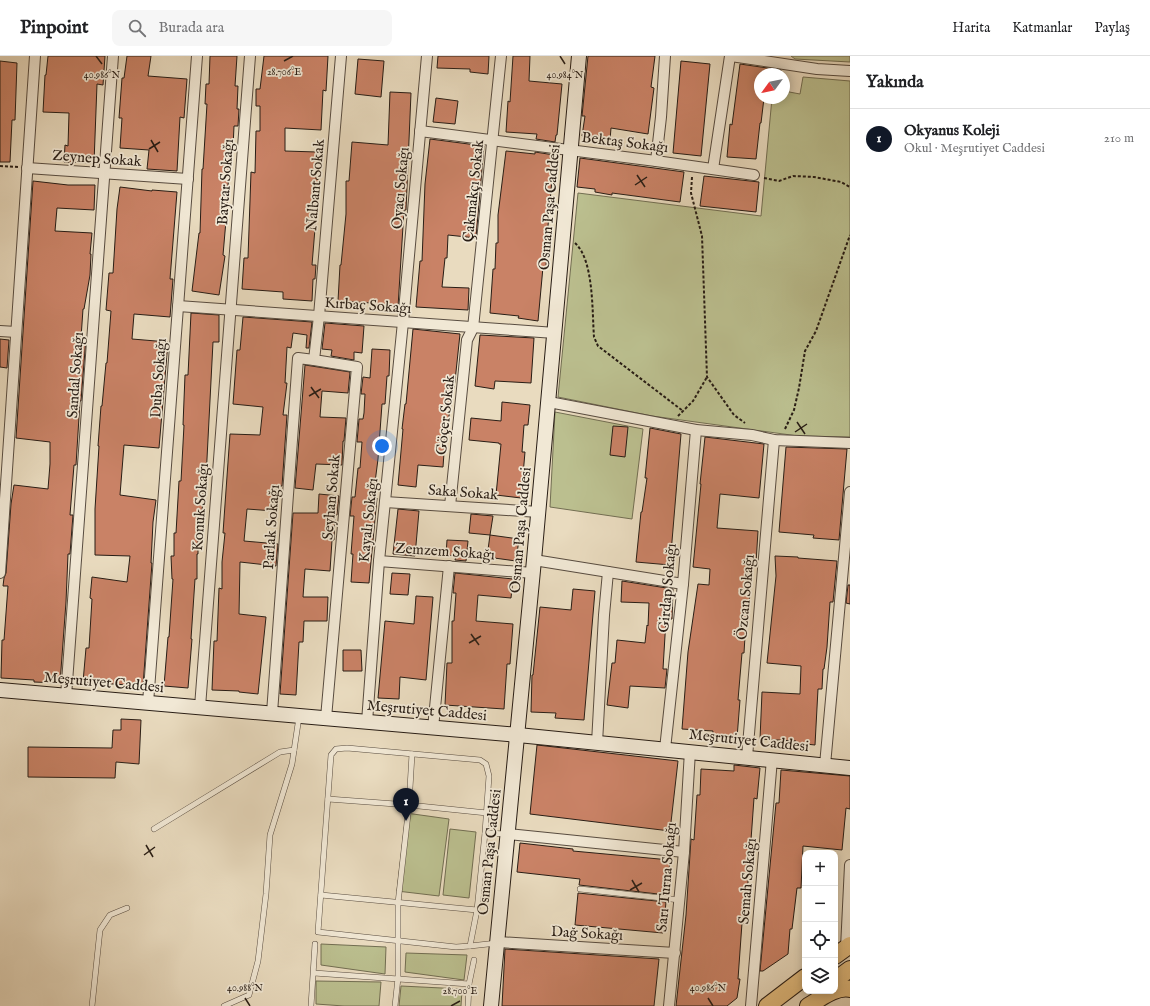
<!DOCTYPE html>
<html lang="tr">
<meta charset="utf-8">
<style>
:root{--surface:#fff;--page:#f6f6f6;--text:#202124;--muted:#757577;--line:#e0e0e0;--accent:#111827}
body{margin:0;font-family:"IM FELL English",serif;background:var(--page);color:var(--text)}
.controls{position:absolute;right:12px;bottom:12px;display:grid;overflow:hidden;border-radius:8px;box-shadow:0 2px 10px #0003}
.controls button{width:36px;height:36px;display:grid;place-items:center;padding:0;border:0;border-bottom:1px solid var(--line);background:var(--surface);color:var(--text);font:20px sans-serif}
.compass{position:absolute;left:754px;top:12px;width:36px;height:36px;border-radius:50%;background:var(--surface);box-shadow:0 2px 10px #0003;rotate:237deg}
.you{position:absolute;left:382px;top:390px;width:14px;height:14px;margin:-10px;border:3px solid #fff;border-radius:50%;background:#1a73e8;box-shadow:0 0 0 6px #1a73e833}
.badge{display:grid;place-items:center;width:26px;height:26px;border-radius:50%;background:var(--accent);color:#fff;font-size:13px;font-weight:700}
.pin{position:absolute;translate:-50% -33px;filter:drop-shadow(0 1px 2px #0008)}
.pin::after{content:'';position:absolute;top:21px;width:14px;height:12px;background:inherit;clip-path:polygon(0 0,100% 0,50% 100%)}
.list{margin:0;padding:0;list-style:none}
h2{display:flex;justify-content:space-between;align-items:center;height:52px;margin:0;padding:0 16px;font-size:17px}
h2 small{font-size:13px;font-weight:400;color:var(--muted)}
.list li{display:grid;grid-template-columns:26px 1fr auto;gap:12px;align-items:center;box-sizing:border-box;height:60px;padding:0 16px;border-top:1px solid var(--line)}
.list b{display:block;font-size:15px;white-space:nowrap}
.list p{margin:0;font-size:13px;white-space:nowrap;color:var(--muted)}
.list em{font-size:13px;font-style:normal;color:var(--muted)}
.icon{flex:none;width:22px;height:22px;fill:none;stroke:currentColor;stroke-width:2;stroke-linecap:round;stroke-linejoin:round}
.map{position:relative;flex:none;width:850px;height:950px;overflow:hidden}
header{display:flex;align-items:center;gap:24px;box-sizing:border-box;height:56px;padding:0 20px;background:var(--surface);border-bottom:1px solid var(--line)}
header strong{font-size:19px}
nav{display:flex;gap:22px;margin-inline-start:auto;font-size:14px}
.search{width:280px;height:36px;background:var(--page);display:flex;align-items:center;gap:10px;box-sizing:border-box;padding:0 14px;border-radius:8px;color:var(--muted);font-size:15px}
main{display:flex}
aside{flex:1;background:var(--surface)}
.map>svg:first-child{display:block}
.green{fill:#bbbf8f;stroke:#726e52}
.building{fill:#c98266;stroke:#281d15}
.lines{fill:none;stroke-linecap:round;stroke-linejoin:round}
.lane-casing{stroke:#584c40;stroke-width:6}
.street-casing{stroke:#584c40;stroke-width:12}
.secondary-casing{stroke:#281d15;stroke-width:16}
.primary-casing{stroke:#281d15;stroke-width:18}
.path{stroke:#281d15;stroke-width:2;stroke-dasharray:3 2;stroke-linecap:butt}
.lane{stroke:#f1e8d5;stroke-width:5}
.street{stroke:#f1e8d5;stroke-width:10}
.secondary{stroke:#f1e8d5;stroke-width:14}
.primary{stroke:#e4be80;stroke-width:16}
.ticks{fill:none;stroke:#281d15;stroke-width:1.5}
.labels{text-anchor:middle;stroke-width:3.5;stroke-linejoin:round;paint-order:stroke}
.street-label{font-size:15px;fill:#281d15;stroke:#f1e8d5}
.ticks-label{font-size:10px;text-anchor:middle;fill:#281d15;stroke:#f1e8d5;stroke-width:3.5;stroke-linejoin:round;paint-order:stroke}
</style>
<header>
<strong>Pinpoint</strong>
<div class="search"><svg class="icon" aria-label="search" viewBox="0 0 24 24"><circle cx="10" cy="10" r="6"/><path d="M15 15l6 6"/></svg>Burada ara</div>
<nav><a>Harita</a><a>Katmanlar</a><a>Paylaş</a></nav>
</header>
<main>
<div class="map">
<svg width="850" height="950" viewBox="0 0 850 950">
<rect width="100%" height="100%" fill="#e9dbbf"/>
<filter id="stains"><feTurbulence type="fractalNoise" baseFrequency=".005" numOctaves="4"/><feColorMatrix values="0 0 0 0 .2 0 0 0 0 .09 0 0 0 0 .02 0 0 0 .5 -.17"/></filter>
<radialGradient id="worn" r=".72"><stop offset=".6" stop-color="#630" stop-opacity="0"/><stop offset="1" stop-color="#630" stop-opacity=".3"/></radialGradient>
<g class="green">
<polygon points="791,0 850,0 850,6 795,3"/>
<polygon points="803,21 850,25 850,381 798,380 652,360 558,341 578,137 761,160 772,42 784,42 784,35 800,38"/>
<polygon points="555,356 643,373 632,463 550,451"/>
<polygon points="406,757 449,763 439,840 397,835"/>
<polygon points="450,773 476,776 469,842 443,839"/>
<polygon points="321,888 386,891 385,918 321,909"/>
<polygon points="406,897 467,899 464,924 405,916"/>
<polygon points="316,925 381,926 379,950 344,950 316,948"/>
<polygon points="401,930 462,933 461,950 399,950"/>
</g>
<g class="building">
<polygon points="48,0 105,0 103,29 97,28 94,107 64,106 65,89 68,90 69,57 43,56 45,19 46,19"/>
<polygon points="127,0 151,0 148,20 187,23 184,62 180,61 177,115 147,113 149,94 120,92 122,62 119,62 122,22 124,22"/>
<polygon points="210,0 237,0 235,30 238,30 237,53 239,53 238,70 234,70 233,92 231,92 230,111 229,110 227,153 223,199 225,200 219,239 192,235 199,177 200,177 202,113 203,113 207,48 205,48 206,28 209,28"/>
<polygon points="264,0 328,0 326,35 323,34 321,74 285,72 285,95 317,96 316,123 319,124 312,209 316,209 315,223 313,223 312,245 283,243 283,236 242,233 244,202 248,202 251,116 255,117 256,75 260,75 260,50 256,50 256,33 260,33"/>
<polygon points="438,0 489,0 488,18 470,16 470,13 437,12"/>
<polygon points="513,0 530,0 529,25 562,28 557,79 556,79 555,86 536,83 537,78 506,76 508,45 510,46"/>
<polygon points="588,0 655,0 651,31 654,32 648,78 611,72 610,84 582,80 585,60 582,60"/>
<polygon points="358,3 384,5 381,41 355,38"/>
<polygon points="0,5 17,7 15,64 12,64 10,106 0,106"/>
<polygon points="681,5 710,8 701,100 673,97"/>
<polygon points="740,8 781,14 780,18 760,18 760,42 764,42 761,67 760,67 756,103 727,101 730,68 732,69"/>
<polygon points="390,36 411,37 406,154 404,154 398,251 372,250 372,247 338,245 340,209 341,209 346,158 346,125 349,125 352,86 388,89"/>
<polygon points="436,42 458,45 455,68 433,66"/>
<polygon points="430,83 484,90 476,182 448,179 447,202 445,202 442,231 469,232 468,254 416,251 420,205 422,205 425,128"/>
<polygon points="506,95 535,98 535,96 554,99 548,170 546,211 543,211 538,265 518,262 519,260 490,257 493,213 495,213 496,187 498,187 498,159"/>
<polygon points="580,102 684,116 680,146 612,137 612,139 595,136 595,133 577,131"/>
<polygon points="704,120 759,126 756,156 700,150"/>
<polygon points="33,125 68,129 95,129 94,154 57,152 55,175 92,177 90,198 91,198 90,219 84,253 83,253 81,282 86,282 81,345 80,345 76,409 74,409 70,459 73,459 70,498 68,498 66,546 60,627 34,626 34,624 1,622 2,584 4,584 8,530 3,530 4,522 6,517 11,448 14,429 48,433 50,408 50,386 16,382"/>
<polygon points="120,131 152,135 152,134 177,136 170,223 173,223 170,261 134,258 132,283 168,286 159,392 124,389 120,439 156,444 153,466 151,507 152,507 143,630 83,626 86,592 89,592 92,543 90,542 92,521 127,526 130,500 95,499 95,453 99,390 98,390 101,350 102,350 106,307 107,307 111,255 106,254 109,217 113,217 117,153"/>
<polygon points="191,257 219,259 219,286 213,286 206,422 204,422 201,475 198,475 198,498 197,498 197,523 195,523 191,583 192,583 188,632 164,630 168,581 169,581 173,523 172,523 171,500 174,500 174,477 176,477 179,425 181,425 184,369 183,369 185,319 188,319"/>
<polygon points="243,261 312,266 309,292 306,292 307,279 293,277 291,292 287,291 285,327 287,327 283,359 287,359 282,430 276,430 274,455 247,453 244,485 278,488 276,510 240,506 239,558 266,561 258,638 239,636 239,635 212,634 214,585 217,585 219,532 222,533 222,506 225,477 223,477 230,378 260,379 263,351 233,348 237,294 240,294"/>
<polygon points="325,267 364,270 362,297 354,296 354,304 331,300 332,294 322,293"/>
<polygon points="413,273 460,278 455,325 445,383 443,411 418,409 416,431 398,429 403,373 402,373 405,348 406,348"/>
<polygon points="480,279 534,282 531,327 495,325 494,333 475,330"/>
<polygon points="0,283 9,284 7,312 0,311"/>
<polygon points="372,293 390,294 389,320 387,320 385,348 382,348 378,403 373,442 377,442 369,527 351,526 353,498 351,498 354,460 350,460 352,441 355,441 358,412 360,412 362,386 357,386 359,363 363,363 364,357 365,338 361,338 363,321 370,322"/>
<polygon points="305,309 350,316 348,337 322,335 320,361 346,362 344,385 343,385 342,409 316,408 313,434 295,432"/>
<polygon points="502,346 530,349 528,369 524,369 522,396 525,396 521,442 496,439 501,388 499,388 499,387 469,384 471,362 501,365"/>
<polygon points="613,370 628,371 625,401 610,399"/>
<polygon points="650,372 681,378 670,509 636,506 641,456 642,456 647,422 645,422"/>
<polygon points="705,381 764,388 759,442 720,438 717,472 758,475 756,507 753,507 749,547 747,547 744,597 742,597 738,644 740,644 737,682 712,680 713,675 682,673 688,596 698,528 709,529 710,513 693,511 701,428 700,428"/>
<polygon points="786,391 847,393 839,484 813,482 814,479 779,476"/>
<polygon points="319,438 339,440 337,459 335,459 334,484 332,484 330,515 305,513 303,541 328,541 327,565 304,565 303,586 299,586 296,639 280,638 293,457 318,457"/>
<polygon points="398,453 419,455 415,500 393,498"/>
<polygon points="471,458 493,460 490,479 469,477"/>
<polygon points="490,479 519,483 516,505 487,501"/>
<polygon points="447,484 468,485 466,505 455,504 456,500 446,499"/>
<polygon points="775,500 798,501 798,502 837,505 833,546 830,546 827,591 824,613 823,613 822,633 818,633 815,689 796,687 796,685 760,683 762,636 800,638 801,610 767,607 776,520"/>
<polygon points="392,517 410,518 408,539 390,538"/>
<polygon points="455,517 513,523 511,542 478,539 476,565 513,568 510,608 507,608 504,653 445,649 447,607 452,607 452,565 454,565 456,537 453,537"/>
<polygon points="622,525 673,533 672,563 666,563 663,613 667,613 665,632 630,630 628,652 607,649 612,607 615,607 617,584 645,587 647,569 648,570 649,547 621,546"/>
<polygon points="848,529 850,529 850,548 846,547"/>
<polygon points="573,533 595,535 584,664 555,662 556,657 531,656 532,619 533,619 540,551 571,554"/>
<polygon points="416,540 433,541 426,624 400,621 399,643 378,642 385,565 414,568"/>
<polygon points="343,594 361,594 362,615 343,615"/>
<polygon points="121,663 141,664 139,708 116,706 115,722 28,721 28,691 112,692 113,674 121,674"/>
<polygon points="537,689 678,705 670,775 530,758"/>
<polygon points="734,709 760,712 757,743 754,742 745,868 742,867 738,923 740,923 737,942 727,950 676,950 686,859 691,783 694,784 697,739 700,739 701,713 734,715"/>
<polygon points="781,714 850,720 850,753 846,752 842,794 803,790 801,832 797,832 792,873 790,873 788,898 763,915 760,915 776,747 779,747"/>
<polygon points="520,787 573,793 573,795 670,804 667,839 579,829 580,823 517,816"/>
<polygon points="578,837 666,846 663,877 575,869"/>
<polygon points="505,893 659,903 654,950 502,950"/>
</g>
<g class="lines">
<defs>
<g id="lane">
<polygon points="347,692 480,704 486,708 489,720 485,777 477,854 470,890 456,891 318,876 331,699 336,693"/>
<polyline points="328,743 409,749 487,757"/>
<polyline points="154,773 280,696 294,694"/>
<polyline points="485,777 506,778"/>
<polyline points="580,833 680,844"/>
<polyline points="321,839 477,854"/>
<polyline points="470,890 497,887"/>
<polyline points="314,917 469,928"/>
<polyline points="92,950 100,874 110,859 127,852"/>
<polyline points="224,950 249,939 258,905 266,838 270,779 292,708 299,661"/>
<polyline points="311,950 315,888"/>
<polyline points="395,950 398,922 398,847 409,749 412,698"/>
<polyline points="468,950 469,928 474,904"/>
</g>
<g id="street">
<polyline points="731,0 817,13 850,15"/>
<polyline points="420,75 656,105 754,119"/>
<polyline points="656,105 661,61 665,0"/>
<polyline points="27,112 188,123"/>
<polyline points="713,113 730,0"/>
<polyline points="178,250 555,277"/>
<polyline points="0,275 16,276"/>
<polyline points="549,346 696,374 752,379 774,384 850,387"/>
<polyline points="385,446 539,456"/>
<polyline points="450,450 467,284 473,272 501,0"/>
<polyline points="534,504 683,528"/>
<polyline points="379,505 533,517"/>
<polyline points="0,517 35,0"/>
<polyline points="66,640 113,0"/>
<polyline points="148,647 197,0"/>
<polyline points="200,651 250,0"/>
<polyline points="272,657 298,302 314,304"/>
<polyline points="326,662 357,311 314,304 319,260 341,0"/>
<polyline points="367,666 379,505 403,266 427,0"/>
<polyline points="433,672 449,510"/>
<polyline points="597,687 604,559 608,516"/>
<polyline points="665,693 683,528 696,374"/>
<polyline points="747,701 774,384"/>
<polyline points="825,709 850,436"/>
<polyline points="508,778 684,796"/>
<polyline points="498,886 675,897"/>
<polyline points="846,892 850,809"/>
<polyline points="669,950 684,796 690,695"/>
<polyline points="751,950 772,703"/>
</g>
<g id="secondary">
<polyline points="0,634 518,679 850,712"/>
<polyline points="491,950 534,504 579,0"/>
</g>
<g id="primary">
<polyline points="835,900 850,889"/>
<polyline points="835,924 850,913"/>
<polyline points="767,950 805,921"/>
<path d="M808,950C820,943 836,930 850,933"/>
</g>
</defs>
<use href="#lane" class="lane-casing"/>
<use href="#street" class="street-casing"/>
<use href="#secondary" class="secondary-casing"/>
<use href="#primary" class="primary-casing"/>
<g class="path">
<polyline points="0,110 18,111"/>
<polyline points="692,121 691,137 702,180 707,321 734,359 745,367"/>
<polyline points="764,122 779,125 793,120 814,121 841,126 850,131"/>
<path d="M575,187C594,204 592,255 594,281L598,290L683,355"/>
<polyline points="678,360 693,345 707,321"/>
<polyline points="785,373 794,354 799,332 805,295 816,275 850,179"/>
</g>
<use href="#lane" class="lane"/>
<use href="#street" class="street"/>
<use href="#secondary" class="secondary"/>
<use href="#primary" class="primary"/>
</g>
<path class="ticks" d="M96,0L102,8M560,0L565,8M284,5L293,0M151,84L158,96M149,93L160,86M637,119L645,131M635,129L647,121M311,331L319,342M309,340L321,333M797,366L805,378M795,376L807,368M471,578L479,589M469,587L481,580M146,789L153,801M144,799L155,791M632,824L639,836M630,834L642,827M245,942L250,950M708,942L713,950M451,950L460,945"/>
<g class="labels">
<g class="street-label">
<text transform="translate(625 86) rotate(7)" y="5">Bektaş Sokağı</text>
<text transform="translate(97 102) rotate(4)" y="5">Zeynep Sokak</text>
<text transform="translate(225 126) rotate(-86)" y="5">Baytar Sokağı</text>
<text transform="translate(315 129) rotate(-85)" y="5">Nalbant Sokak</text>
<text transform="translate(400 132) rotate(-85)" y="5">Oyacı Sokağı</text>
<text transform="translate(473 135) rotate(-84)" y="5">Çakmakçı Sokak</text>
<text transform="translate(549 151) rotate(-85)" y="5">Osman Paşa Caddesi</text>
<text transform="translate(368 249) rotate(4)" y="5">Kırbaç Sokağı</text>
<text transform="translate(75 319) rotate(-86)" y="5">Sandal Sokağı</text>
<text transform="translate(158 322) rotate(-86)" y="5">Duba Sokağı</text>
<text transform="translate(445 359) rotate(-84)" y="5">Göçer Sokak</text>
<text transform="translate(463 436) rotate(4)" y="5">Saka Sokak</text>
<text transform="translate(331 441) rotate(-85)" y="5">Seyhan Sokak</text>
<text transform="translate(200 451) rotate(-86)" y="5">Konuk Sokağı</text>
<text transform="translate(368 464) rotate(-84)" y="5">Kayalı Sokağı</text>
<text transform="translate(271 471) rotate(-86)" y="5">Parlak Sokağı</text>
<text transform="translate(520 474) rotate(-85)" y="5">Osman Paşa Caddesi</text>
<text transform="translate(445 495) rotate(4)" y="5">Zemzem Sokağı</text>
<text transform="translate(667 532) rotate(-85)" y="5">Girdap Sokağı</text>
<text transform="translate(745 541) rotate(-85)" y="5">Özcan Sokağı</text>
<text transform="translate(104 626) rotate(5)" y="5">Meşrutiyet Caddesi</text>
<text transform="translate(427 654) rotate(5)" y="5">Meşrutiyet Caddesi</text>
<text transform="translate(749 684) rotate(6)" y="5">Meşrutiyet Caddesi</text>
<text transform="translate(489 796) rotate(-84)" y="5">Osman Paşa Caddesi</text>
<text transform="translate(666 821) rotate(-85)" y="5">Sarı Turna Sokağı</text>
<text transform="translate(747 825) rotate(-85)" y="5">Semah Sokağı</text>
<text transform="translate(587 877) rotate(3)" y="5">Dağ Sokağı</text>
</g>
</g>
<g class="ticks-label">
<text x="284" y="19">28.706°E</text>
<text x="102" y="22">40.986°N</text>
<text x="565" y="22">40.984°N</text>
<text x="245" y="935">40.988°N</text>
<text x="708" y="935">40.986°N</text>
<text x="460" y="938">28.700°E</text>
</g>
<rect width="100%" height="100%" filter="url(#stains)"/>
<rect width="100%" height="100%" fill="url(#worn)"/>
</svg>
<div class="controls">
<button>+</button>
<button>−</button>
<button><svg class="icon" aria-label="locate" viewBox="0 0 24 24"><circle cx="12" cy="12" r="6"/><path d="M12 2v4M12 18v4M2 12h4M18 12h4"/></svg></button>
<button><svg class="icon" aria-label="layers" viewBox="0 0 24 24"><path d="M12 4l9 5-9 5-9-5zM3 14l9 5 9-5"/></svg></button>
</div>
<svg class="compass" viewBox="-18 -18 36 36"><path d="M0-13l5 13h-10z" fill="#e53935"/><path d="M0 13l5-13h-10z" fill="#757577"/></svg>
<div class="you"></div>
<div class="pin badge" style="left:406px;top:765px">1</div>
</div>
<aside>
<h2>Yakında<small></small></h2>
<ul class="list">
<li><span class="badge">1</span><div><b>Okyanus Koleji</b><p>Okul · Meşrutiyet Caddesi</p></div><em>210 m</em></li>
</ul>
</aside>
</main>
